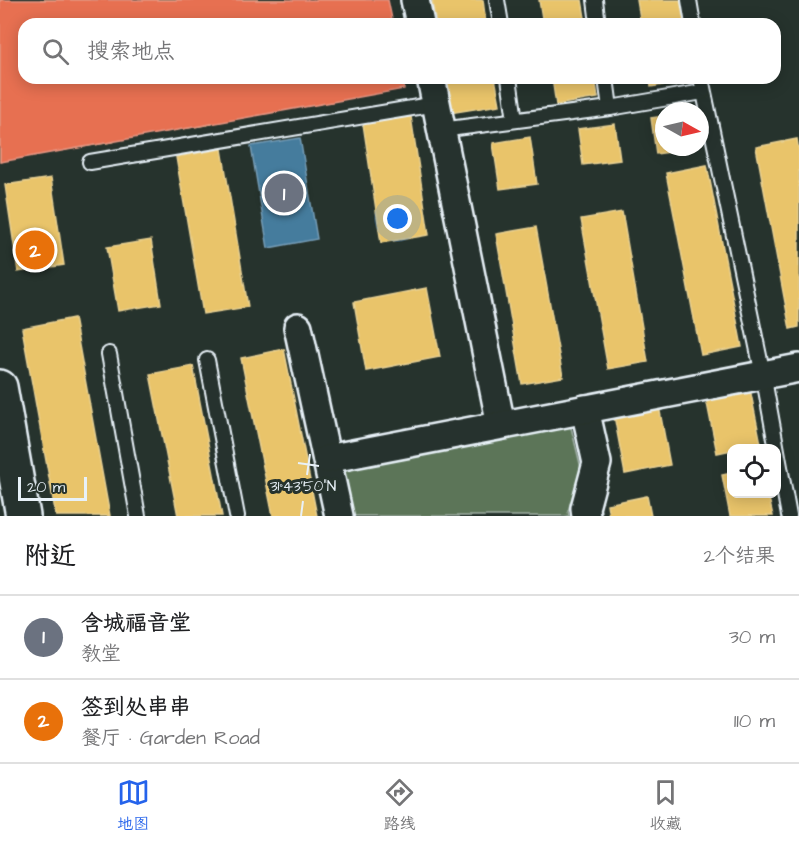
<!DOCTYPE html>
<html lang="zh">
<meta charset="utf-8">
<style>
:root{--surface:#fff;--page:#f2f2f2;--text:#202124;--muted:#757577;--line:#e0e0e0;--accent:#2563eb}
body{margin:0;font-family:"Architects Daughter","LXGW WenKai TC",sans-serif;background:var(--page);color:var(--text)}
.controls{position:absolute;right:18px;bottom:18px;display:grid;overflow:hidden;border-radius:12px;box-shadow:0 3px 15px #0003}
.controls button{width:54px;height:54px;display:grid;place-items:center;padding:0;border:0;border-bottom:2px solid var(--line);background:var(--surface);color:var(--text);font:30px sans-serif}
.compass{position:absolute;left:655px;top:102px;width:54px;height:54px;border-radius:50%;background:var(--surface);box-shadow:0 3px 15px #0003;rotate:98deg}
.scale{position:absolute;left:18px;bottom:15px;width:69px;box-sizing:border-box;padding-left:6px;border:3px solid #e8f1f8;border-top:0;font-size:16px;line-height:21px;white-space:nowrap;color:#e8f1f8;-webkit-text-stroke:4px #26332d;paint-order:stroke}
.you{position:absolute;left:398px;top:219px;width:21px;height:21px;margin:-15px;border:4px solid #fff;border-radius:50%;background:#1a73e8;box-shadow:0 0 0 9px #1a73e833}
.badge{display:grid;place-items:center;width:39px;height:39px;border-radius:50%;background:var(--accent);color:#fff;font-size:20px;font-weight:700}
.pin{position:absolute;translate:-50% -50%;border:3px solid #fff;box-shadow:0 2px 6px #0006}
.list{margin:0;padding:0;list-style:none}
h2{display:flex;justify-content:space-between;align-items:center;height:78px;margin:0;padding:0 24px;font-size:26px}
h2 small{font-size:20px;font-weight:400;color:var(--muted)}
.list li{display:grid;grid-template-columns:39px 1fr auto;gap:18px;align-items:center;box-sizing:border-box;height:84px;padding:0 24px;border-top:2px solid var(--line)}
.list b{display:block;font-size:22px;white-space:nowrap}
.list p{margin:0;font-size:20px;white-space:nowrap;color:var(--muted)}
.list em{font-size:20px;font-style:normal;color:var(--muted)}
.icon{flex:none;width:33px;height:33px;fill:none;stroke:currentColor;stroke-width:2;stroke-linecap:round;stroke-linejoin:round}
.map{position:relative;flex:none;width:799px;height:516px;overflow:hidden}
.search{position:absolute;background:var(--surface);box-shadow:0 3px 15px #0003;left:18px;right:18px;top:18px;height:66px;display:flex;align-items:center;gap:15px;box-sizing:border-box;padding:0 21px;border-radius:18px;color:var(--muted);font-size:22px}
.sheet{height:246px;background:var(--surface)}
nav{display:flex;justify-content:space-around;align-items:center;box-sizing:border-box;height:84px;border-top:2px solid var(--line);background:var(--surface);font-size:16px;color:var(--muted)}
nav a{display:grid;justify-items:center;gap:3px}
nav .on{color:var(--accent)}
.map>svg:first-child{display:block}
.green{fill:#5c7459;stroke:#a2b2a8;stroke-width:1.5}
.homes{fill:#e9c46a;stroke:#e9d295;stroke-width:1.5}
.shops{fill:#e76f51;stroke:#e79683;stroke-width:1.5}
.public{fill:#457b9d;stroke:#769eb8;stroke-width:1.5}
.lines{fill:none;stroke-linecap:round;stroke-linejoin:round}
.lane-casing{stroke:#e8f1f8;stroke-width:18}
.street-casing{stroke:#e8f1f8;stroke-width:32}
.secondary-casing{stroke:#e8f1f8;stroke-width:38}
.lane{stroke:#26332d;stroke-width:14}
.street{stroke:#26332d;stroke-width:27}
.secondary{stroke:#26332d;stroke-width:33}
.ticks{fill:none;stroke:#e8f1f8;stroke-width:2}
.ticks-label{font-size:15px;text-anchor:middle;fill:#e8f1f8;stroke:#26332d;stroke-width:6;stroke-linejoin:round;paint-order:stroke}
</style>
<div class="map">
<svg width="799" height="516" viewBox="0 0 799 516">
<rect width="100%" height="100%" fill="#26332d"/>
<filter id="ink" filterUnits="userSpaceOnUse"><feTurbulence type="fractalNoise" baseFrequency=".0167" numOctaves="2"/><feDisplacementMap in="SourceGraphic" scale="12" xChannelSelector="R" yChannelSelector="G"/><feConvolveMatrix kernelMatrix="1 2 1 2 8 2 1 2 1" color-interpolation-filters="sRGB"/></filter>
<g filter="url(#ink)">
<polygon class="green" points="569,419 581,468 568,511 569,516 346,516 335,469"/>
<g class="homes">
<polygon points="0,0 4,0 32,155 0,161"/>
<polygon points="41,0 89,0 93,24 45,24"/>
<polygon points="144,0 192,0 195,24 148,24"/>
<polygon points="238,0 286,0 290,24 242,24"/>
<polygon points="318,0 365,0 369,24 322,24"/>
<polygon points="432,0 483,0 486,24 436,24"/>
<polygon points="539,0 582,0 586,24 543,24"/>
<polygon points="637,0 680,0 684,24 641,24"/>
<polygon points="53,78 101,78 112,142 65,150"/>
<polygon points="156,78 204,78 212,124 165,132"/>
<polygon points="251,78 299,78 302,99 256,107"/>
<polygon points="331,78 378,78 380,86 334,94"/>
<polygon points="445,78 495,78 500,105 450,113"/>
<polygon points="552,78 595,78 598,98 556,105"/>
<polygon points="650,78 693,78 693,80 651,87"/>
<polygon points="410,110 429,235 381,243 362,117"/>
<polygon points="664,116 664,147 693,147 693,149 656,154 651,118"/>
<polygon points="615,124 620,160 583,165 578,129"/>
<polygon points="530,137 537,184 500,189 493,143"/>
<polygon points="797,139 799,151 799,327 790,329 756,147"/>
<polygon points="222,149 248,307 203,314 176,157"/>
<polygon points="707,165 742,347 701,355 666,173"/>
<polygon points="51,178 64,265 18,272 5,185"/>
<polygon points="622,212 648,362 608,369 581,219"/>
<polygon points="536,227 563,377 522,384 496,234"/>
<polygon points="151,240 161,304 118,311 107,247"/>
<polygon points="427,288 440,357 366,371 354,302"/>
<polygon points="74,318 110,516 56,516 22,328"/>
<polygon points="284,349 317,516 273,516 241,358"/>
<polygon points="193,366 222,516 178,516 150,374"/>
<polygon points="749,384 761,444 740,448 732,448 732,450 717,453 705,393"/>
<polygon points="658,401 670,465 625,474 613,410"/>
<polygon points="732,473 732,494 768,494 773,516 730,516 722,475"/>
<polygon points="647,496 651,516 609,516 607,504"/>
</g>
<polygon class="shops" points="0,0 388,0 393,24 24,24 24,78 402,78 404,89 0,162"/>
<polygon class="public" points="300,138 317,239 268,248 251,146"/>
<g class="lines">
<defs>
<g id="lane">
<polyline points="497,0 501,24"/>
<polyline points="595,0 598,24"/>
<polyline points="689,0 693,24"/>
<polyline points="509,78 515,120"/>
<polyline points="606,78 610,108"/>
<polyline points="701,78 763,375"/>
<polyline points="441,130 610,108 703,92"/>
<polyline points="90,162 436,104"/>
<polyline points="109,354 138,516"/>
<polyline points="207,360 237,516"/>
<polyline points="766,390 789,516"/>
</g>
<g id="street">
<polyline points="415,0 420,24"/>
<polyline points="431,78 501,425"/>
<polyline points="298,327 339,516"/>
<polyline points="585,409 597,463 585,508 586,516"/>
<polyline points="327,459 799,368"/>
</g>
<polyline id="secondary" points="0,387 23,516"/>
</defs>
<use href="#lane" class="lane-casing"/>
<use href="#street" class="street-casing"/>
<use href="#secondary" class="secondary-casing"/>
<use href="#lane" class="lane"/>
<use href="#street" class="street"/>
<use href="#secondary" class="secondary"/>
</g>
</g>
<path class="ticks" d="M298,463L319,466M307,475L310,454M301,516L303,501"/>
<g class="ticks-label">
<text x="303" y="491">31°43'50"N</text>
</g>
</svg>
<div class="controls">
<button><svg class="icon" aria-label="locate" viewBox="0 0 24 24"><circle cx="12" cy="12" r="6"/><path d="M12 2v4M12 18v4M2 12h4M18 12h4"/></svg></button>
</div>
<svg class="compass" viewBox="-18 -18 36 36"><path d="M0-13l5 13h-10z" fill="#e53935"/><path d="M0 13l5-13h-10z" fill="#757577"/></svg>
<div class="scale">20 m</div>
<div class="you"></div>
<div class="pin badge" style="left:284px;top:193px;background:#6b7280">1</div>
<div class="pin badge" style="left:35px;top:250px;background:#e8710a">2</div>
<div class="search"><svg class="icon" aria-label="search" viewBox="0 0 24 24"><circle cx="10" cy="10" r="6"/><path d="M15 15l6 6"/></svg>搜索地点</div>
</div>
<section class="sheet">
<h2>附近<small>2个结果</small></h2>
<ul class="list">
<li><span class="badge" style="background:#6b7280">1</span><div><b>含城福音堂</b><p>教堂</p></div><em>30 m</em></li>
<li><span class="badge" style="background:#e8710a">2</span><div><b>签到处串串</b><p>餐厅 · Garden Road</p></div><em>110 m</em></li>
</ul>
</section>
<nav>
<a class="on"><svg class="icon" aria-label="map" viewBox="0 0 24 24"><path d="M3 6l6-2 6 2 6-2v14l-6 2-6-2-6 2zM9 4v14M15 6v14"/></svg>地图</a>
<a><svg class="icon" aria-label="directions" viewBox="0 0 24 24"><path d="M12 3l9 9-9 9-9-9zM9 14v-3h6M13 9l2 2-2 2"/></svg>路线</a>
<a><svg class="icon" aria-label="saved" viewBox="0 0 24 24"><path d="M7 4h10v16l-5-4-5 4z"/></svg>收藏</a>
</nav>
